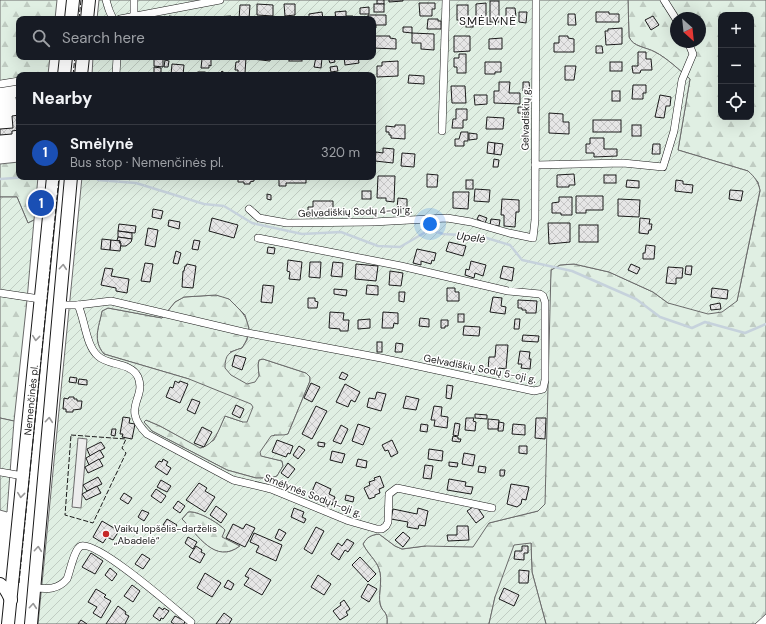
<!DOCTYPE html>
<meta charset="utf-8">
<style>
:root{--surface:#171b24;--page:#20242c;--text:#f1f3f6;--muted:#9ea1a6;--line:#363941;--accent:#7c3aed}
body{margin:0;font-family:"DM Sans",sans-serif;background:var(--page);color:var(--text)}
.controls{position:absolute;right:12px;top:12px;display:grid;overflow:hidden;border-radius:8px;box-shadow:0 4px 16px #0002}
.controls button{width:36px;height:36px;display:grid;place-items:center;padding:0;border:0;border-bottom:1px solid var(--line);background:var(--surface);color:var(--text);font:20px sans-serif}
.compass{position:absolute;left:670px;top:12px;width:36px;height:36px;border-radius:50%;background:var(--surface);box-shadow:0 4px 16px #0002;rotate:153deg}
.you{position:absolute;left:430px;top:224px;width:14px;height:14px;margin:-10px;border:3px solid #fff;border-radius:50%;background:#1a73e8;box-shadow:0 0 0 6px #1a73e833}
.badge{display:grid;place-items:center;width:26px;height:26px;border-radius:50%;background:var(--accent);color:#fff;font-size:13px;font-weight:700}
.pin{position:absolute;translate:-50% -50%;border:2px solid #fff;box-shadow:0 1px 4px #0006}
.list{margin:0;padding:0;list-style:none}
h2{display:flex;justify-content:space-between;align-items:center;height:52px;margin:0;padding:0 16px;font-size:17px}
h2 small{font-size:13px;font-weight:400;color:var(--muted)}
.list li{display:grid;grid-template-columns:26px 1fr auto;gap:12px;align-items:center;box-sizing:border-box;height:56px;padding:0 16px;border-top:1px solid var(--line)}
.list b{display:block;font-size:15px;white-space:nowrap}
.list p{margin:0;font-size:13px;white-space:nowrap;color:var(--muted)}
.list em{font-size:13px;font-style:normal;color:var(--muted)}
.icon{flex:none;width:22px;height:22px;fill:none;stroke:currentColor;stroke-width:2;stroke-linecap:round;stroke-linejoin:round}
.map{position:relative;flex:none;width:766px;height:624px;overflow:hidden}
.search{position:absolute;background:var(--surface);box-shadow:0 4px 16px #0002;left:16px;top:16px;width:360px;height:44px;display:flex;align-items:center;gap:10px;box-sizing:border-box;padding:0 14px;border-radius:8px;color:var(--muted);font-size:15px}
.panel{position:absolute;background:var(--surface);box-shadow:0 4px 16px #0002;left:16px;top:72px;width:360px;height:108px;border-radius:8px}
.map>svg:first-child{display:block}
.forest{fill:url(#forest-firs);stroke:#6a6a6a;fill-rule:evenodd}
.garden{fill:url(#garden-furrows);stroke:#6a6a6a;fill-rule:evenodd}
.parking{fill:#ededed;stroke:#6a6a6a}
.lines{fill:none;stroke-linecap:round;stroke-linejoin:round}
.stream{stroke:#c6d2dc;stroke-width:2.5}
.building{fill:url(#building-cross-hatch);stroke:#1a1a1a}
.minor-casing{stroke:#1a1a1a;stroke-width:8}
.primary-casing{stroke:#1a1a1a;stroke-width:14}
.minor{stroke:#fff;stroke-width:7}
.primary{stroke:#fff;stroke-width:12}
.fence{stroke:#1a1a1a;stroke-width:1;stroke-dasharray:5 2;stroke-linecap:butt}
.oneway{stroke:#989898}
.poi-dot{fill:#c62828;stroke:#fff;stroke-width:1.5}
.labels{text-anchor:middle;stroke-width:3;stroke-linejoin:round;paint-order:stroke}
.street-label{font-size:10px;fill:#1a1a1a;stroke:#fff}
.poi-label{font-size:10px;fill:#1a1a1a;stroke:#fff;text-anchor:start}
.water-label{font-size:11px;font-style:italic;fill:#1a1a1a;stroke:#fff}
.quarter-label{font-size:12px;letter-spacing:1px;fill:#1a1a1a;stroke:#fff}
</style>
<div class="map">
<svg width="766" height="624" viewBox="0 0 766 624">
<defs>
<pattern id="forest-firs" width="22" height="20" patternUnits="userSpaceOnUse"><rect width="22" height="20" fill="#e0efe3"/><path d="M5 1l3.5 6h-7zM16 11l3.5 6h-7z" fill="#c0ccc2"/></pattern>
<pattern id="garden-furrows" width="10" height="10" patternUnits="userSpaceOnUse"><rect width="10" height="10" fill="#e0efe3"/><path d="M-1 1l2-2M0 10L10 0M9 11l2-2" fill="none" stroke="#c0ccc2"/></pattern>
<pattern id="building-cross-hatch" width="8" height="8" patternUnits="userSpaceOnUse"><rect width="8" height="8" fill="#e6e6e6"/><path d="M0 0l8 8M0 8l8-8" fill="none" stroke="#c5c5c5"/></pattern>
</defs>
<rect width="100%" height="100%" fill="#fff"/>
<g class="forest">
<polygon points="0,0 57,0 55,19 19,19 19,57 50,57 48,74 19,75 19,78 0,81"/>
<path d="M628,0H766V614L755,624H546L532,572L531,543L495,597L489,624H387C388,610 382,613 380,604C378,593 383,580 379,569C376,560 367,553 363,544C367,537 371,535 379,534L395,546L402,549L425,546L489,523L538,511L551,270L560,265L574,264L609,272L653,292L668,303L737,301L760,191L758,182L748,171L678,150L690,79C679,70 667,58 655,52C646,47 633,47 629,37ZM721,15H751V117H721ZM676,18H700V42H676Z"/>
<polygon points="19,162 19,177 38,177 34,220 28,223 17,197 0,197 0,164"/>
<path d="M216,295C220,296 225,297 229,299C232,301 235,305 238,308C251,321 252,333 242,348L230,352L259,376L258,365L259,360L263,359L306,373L310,377V381L288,434L284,436L274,435L262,456L282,461L283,466L277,476L271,478H256L227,470L152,431L144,422L146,420L160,426L201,448L214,440L225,416L243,422L189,379L104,354C92,340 99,327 102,311L108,308L162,318L175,302L184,297Z"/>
<polygon points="0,296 27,300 14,421 0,418"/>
<path d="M188,512C197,510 219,523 225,530L223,537L240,546C215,565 198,536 182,519Z"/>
</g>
<g class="garden">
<path d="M99,0H628L629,37C633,47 646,47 655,52C667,58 679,70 690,79L678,150L748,171C755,177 758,182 760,190L737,301L722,312L708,314L668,303L653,292L609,272L574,264L560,265L551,270L545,504L538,511L489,523L473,547L425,546L402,549L395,546L379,534C371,535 367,537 363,544C367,553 376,560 379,569C383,580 378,593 380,604C382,613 388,610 387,624H38L82,177H373V75H92L93,57H373V19H97ZM216,295L229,299L245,315L249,328L247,340L242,348C229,352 225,354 225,368L231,375L247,384L255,382L259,376L258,365L259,360L263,359L306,373L310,377V381L288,434C283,436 277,434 271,436L260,452L261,456L282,461L283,466L277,476L271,478H256L227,470L152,431L144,422L146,420L160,426L200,448C215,445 219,429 225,416L243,422H247L253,407L251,404L189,379L104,354C92,340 99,327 102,311L108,308L162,318L175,302L184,297ZM188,512C197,510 219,523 225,530L222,537L240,546C215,565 198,535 182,519Z"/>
<polygon points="0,197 17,197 28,223 34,220 27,300 0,296"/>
<polygon points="0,418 14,421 7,512 0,510"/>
<polygon points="531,543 532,572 546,624 489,624 495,597 514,545"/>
</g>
<polygon class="parking" points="78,438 87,439 81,508 72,507"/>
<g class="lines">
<g class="stream">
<polyline points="0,179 29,177"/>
<polyline points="98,180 136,183 204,204 224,206 252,223 302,234 341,232 378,246 400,247 424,233 426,228 443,234 480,236 510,245 522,260 572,271 636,299 660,317 692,328 705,322 745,333 766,324"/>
</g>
</g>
<g class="building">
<rect x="377" y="0" width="7" height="4"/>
<polygon points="389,0 403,0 403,1 389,2"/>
<rect x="490" y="1" width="9" height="21"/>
<polygon points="419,3 435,3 435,9 432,9 432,16 420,16"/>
<polygon points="486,3 486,23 476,23 476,4"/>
<polygon points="257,4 273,5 273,16 257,15"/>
<polygon points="284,4 295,4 295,15 285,16"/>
<rect x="374" y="4" width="10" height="8"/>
<polygon points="240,5 250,5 249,19 239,19"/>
<rect x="457" y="5" width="11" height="15"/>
<polygon points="369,7 369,14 360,14 360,8"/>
<polygon points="506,8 515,8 516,17 506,18"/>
<polygon points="346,11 346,16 353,16 353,19 336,19 335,12"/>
<polygon points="322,12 323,19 309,19 309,14"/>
<polygon points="519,12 527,12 526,23 519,22"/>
<polygon points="596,12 609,12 609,14 619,14 619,22 596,22"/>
<polygon points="568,14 575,14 576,25 568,25"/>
<polygon points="368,15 386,15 386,25 376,25 376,28 373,28 373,19 368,19"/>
<polygon points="169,16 176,17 176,19 169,19"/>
<polygon points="231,16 231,19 215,19 215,17"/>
<polygon points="653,16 659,25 651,30 645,20"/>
<polygon points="428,19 438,19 438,21 441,21 441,29 427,29"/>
<rect x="466" y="21" width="7" height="6"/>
<polygon points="403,27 412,27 412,33 403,32"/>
<polygon points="622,28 622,44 606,45 605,31 608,31 608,29"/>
<polygon points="412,33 434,34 434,50 421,49 421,43 412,43"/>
<polygon points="373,36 390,36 390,38 396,39 396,49 373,48"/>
<polygon points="454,36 470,36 470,51 454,52"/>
<polygon points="559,36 568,36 568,38 574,39 574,52 554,52 554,43 559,43"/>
<polygon points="502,38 502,49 489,49 489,39"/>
<polygon points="596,46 602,46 603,53 596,53"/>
<polygon points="638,52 646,52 646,59 651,59 652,70 641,70 640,73 633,73 632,66 638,66"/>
<polygon points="459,54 466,54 466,73 457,73 457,67 454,67 454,58 459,58"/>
<polygon points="154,57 161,57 161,59 163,59 163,67 154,66"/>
<polygon points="253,57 271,57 270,61 252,59"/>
<rect x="289" y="57" width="13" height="4"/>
<polygon points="316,57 322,58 321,68 314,67"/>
<polygon points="328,57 334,57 335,62 330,63"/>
<polygon points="344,57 358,57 359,63 345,65"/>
<polygon points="239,58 246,58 245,73 238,73 238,70 235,70 236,62 239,62"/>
<polygon points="202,59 211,59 211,66 209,65 209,68 201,68"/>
<polygon points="165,60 169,61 168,67 164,67"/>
<polygon points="398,61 398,76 377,77 377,66 382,66 382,62"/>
<polygon points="485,62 501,62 501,72 495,72 495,74 485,74"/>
<rect x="610" y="62" width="12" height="9"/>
<polygon points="172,64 184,65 183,75 171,75"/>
<polygon points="337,66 338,71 331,72 330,67"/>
<polygon points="565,66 576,66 574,80 565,80"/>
<polygon points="154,67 161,68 161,73 154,73"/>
<polygon points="222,71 227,75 211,75 219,75"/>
<rect x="198" y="72" width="7" height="3"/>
<polygon points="137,73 147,74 147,75 137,75"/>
<polygon points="409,75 424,76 424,84 408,83"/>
<polygon points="499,82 510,82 509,93 520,93 520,104 494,103 494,91 499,91"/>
<polygon points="523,82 529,82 530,91 523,91"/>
<polygon points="633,85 646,85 646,93 643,93 643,99 632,99"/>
<polygon points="451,86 465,86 466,103 452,103"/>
<rect x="612" y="91" width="8" height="10"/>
<polygon points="474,95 487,95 487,104 475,105"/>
<polygon points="660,95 671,97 670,106 666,106 664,118 655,117"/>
<polygon points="16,97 19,97 19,115"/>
<polygon points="518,107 529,107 529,118 522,118 522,113 518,113"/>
<polygon points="456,109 467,109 467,120 463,120 463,128 452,128 453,119 456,119"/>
<polygon points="549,113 563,114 563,122 569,122 569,134 549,133"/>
<polygon points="19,115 19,130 12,131 12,134 0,135 0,129 13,128 12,116"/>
<polygon points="487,117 504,118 503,129 486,129"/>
<rect x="593" y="120" width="28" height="12"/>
<polygon points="395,125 405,125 405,139 391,138 391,135 389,135 389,132 386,132 386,126 395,127"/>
<rect x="632" y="125" width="9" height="11"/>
<polygon points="461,132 468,132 468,141 464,141 464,146 455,146 455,139 459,139"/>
<polygon points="469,133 477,134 477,139 469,140"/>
<polygon points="590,138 604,138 604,149 617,149 617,156 594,157 594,153 586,153 586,144 590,144"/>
<polygon points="488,142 495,143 494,154 487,153"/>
<polygon points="495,143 503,144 501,155 494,154"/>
<polygon points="653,144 660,144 660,154 652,154"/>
<polygon points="383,148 394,149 393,163 375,161 376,152 383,153"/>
<polygon points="402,153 415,154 414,167 401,166"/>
<polygon points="494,159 499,160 498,167 493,167"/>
<polygon points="427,174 438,175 437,187 427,187"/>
<polygon points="574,174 575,185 569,185 569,187 557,187 557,175"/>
<rect x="604" y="175" width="12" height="8"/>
<polygon points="378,176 395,176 394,202 386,201 386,198 377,198"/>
<polygon points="238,177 254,177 254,181 250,182 250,184 244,184 244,182 238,182"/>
<polygon points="282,177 306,177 306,183 286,183 286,186 279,186 279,179 282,179"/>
<rect x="345" y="177" width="9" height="2"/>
<rect x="466" y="180" width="7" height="9"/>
<polygon points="627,180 639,181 639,188 626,187"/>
<polygon points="676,180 683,181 683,184 693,185 692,193 675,191"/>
<polygon points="475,189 490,190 489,202 474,201"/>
<polygon points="730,190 743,191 741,201 729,199"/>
<rect x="362" y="191" width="9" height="8"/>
<polygon points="453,192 469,192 468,209 453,208"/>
<polygon points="267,194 271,195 271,200 267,199"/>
<polygon points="576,196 603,196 603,210 586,210 586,213 576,213"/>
<polygon points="559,197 572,197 572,215 561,215 561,213 552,213 552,203 559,202"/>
<polygon points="398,198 407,199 407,209 397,208"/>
<polygon points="502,199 519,200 519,212 516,212 515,227 504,226 504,215 501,215"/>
<polygon points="618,199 640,200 639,217 618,216"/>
<polygon points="313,201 333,201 333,214 324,214 324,217 308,217 308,207 313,207"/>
<polygon points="153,209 163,211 161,219 152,217"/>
<polygon points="479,215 487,218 485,223 477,219"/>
<polygon points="212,218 238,225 234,238 209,231"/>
<polygon points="640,218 650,219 649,224 652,224 651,230 649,230 648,234 639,233"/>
<polygon points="491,219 500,220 499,226 490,225"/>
<polygon points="169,220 180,222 179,229 168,226"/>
<polygon points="548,223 570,223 570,242 549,244"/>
<polygon points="119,224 136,226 135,233 118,231"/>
<rect x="579" y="225" width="19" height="17"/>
<polygon points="148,228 158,230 155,247 145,245"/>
<polygon points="118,231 132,233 132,239 118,237"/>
<polygon points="118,237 132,239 131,242 126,246 121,246 120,241 117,240"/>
<polygon points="102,239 111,240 110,250 101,249"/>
<polygon points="111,240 120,241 119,243 121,243 120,251 110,250"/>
<polygon points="194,240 200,241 198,250 192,249"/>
<polygon points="449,242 466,246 463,256 446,251"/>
<polygon points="646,245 655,246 654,259 643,259 643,253 645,253"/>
<polygon points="268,247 275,248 274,254 267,253"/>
<polygon points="417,249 436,253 434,261 432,260 431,264 421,261 421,265 413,263"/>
<polygon points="176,251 181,253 178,264 173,263"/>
<polygon points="288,260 302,262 300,280 289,279 290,272 287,271"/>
<polygon points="471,261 486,265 483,276 475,273 474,278 465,275 466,269 469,270"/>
<polygon points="310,262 321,262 320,278 309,277"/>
<polygon points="333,262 343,263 342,277 331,276"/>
<polygon points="145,263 153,264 150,282 141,281"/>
<polygon points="187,264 196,266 193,288 182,287 183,271 184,271 185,266 186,266"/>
<polygon points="356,264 378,266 376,281 355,279"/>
<polygon points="631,264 640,268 637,274 628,270"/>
<polygon points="503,266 514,268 512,281 500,278"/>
<polygon points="686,266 692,266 691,275 685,274"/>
<polygon points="668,267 683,268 682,278 676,278 676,284 666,283"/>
<polygon points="105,268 113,269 111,276 129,279 127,293 116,291 116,288 101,285"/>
<polygon points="390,271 403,273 401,286 389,285"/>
<polygon points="263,285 274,286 272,303 261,302"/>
<polygon points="367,285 378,286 378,295 366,294"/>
<polygon points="447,288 455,288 455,292 459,292 459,301 447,301"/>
<polygon points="712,288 728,290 727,299 711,297"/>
<polygon points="334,289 347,290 346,296 334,294"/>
<polygon points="399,292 405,292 404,302 399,301"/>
<polygon points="493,297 502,298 501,306 506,307 505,314 490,312"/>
<polygon points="308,298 315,298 315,301 318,302 317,308 308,308"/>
<polygon points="518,300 537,301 536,313 526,313 526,310 522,310 522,308 518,308"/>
<polygon points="720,303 721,309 711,310 710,305"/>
<polygon points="330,312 344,313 343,320 349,320 348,331 340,331 340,329 329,328"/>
<polygon points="383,312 398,313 398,324 394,323 393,328 382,328"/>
<rect x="458" y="314" width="6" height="8"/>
<polygon points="420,318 429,319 429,327 419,326"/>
<polygon points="370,319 370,328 358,329 358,320"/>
<polygon points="515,319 520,319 519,329 514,329"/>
<polygon points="441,320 448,320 448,326 445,326 445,328 441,328"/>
<polygon points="464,326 480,327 479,336 463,335"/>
<polygon points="523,335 539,336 538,342 522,341"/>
<rect x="377" y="342" width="5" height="10"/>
<polygon points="396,343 403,344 402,352 395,352"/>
<polygon points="496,345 508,345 506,369 499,368 498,371 488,370 489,357 495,357"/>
<polygon points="520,351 530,352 529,359 531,359 530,369 521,368 522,364 518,364"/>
<polygon points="235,355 246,358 242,370 232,366"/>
<polygon points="342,372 348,375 345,380 339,378"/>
<polygon points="70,377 77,378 76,383 69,382"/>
<polygon points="79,379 87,380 87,385 78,384"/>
<polygon points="175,381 179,383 180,381 188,384 180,403 166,397 170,387 173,388"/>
<polygon points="311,383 320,387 312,402 304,398"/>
<polygon points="345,384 360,392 355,402 351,400 348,407 336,402"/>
<polygon points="447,385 453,386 451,399 446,398"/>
<polygon points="377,392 386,394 381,411 367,407 369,398 375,399"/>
<polygon points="406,396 419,399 416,410 403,408"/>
<polygon points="69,397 74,397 74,399 77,399 77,401 82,401 81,409 73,410 73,412 66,412 66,409 63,409 64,398 68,399"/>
<polygon points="192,399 200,402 195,414 187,410"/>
<polygon points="236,405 244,409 240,418 232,414"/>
<polygon points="316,406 327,411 312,439 302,434"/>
<polygon points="434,406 442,407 441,416 448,417 447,428 434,426 435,420 431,420"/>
<polygon points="475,414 487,415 487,419 475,418"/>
<polygon points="123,417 130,418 129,423 135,424 132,439 122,437 123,434 120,434"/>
<polygon points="466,418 474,418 473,421 476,422 475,431 465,430"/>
<polygon points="536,418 546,418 545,439 535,438"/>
<polygon points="488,419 499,420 498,429 488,429"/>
<polygon points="499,422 504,423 503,431 498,431"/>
<polygon points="455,423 460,424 458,436 453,435"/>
<polygon points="358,424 370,428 363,445 352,441"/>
<polygon points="421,424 428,425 427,432 420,431"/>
<polygon points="513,424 525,425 525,435 512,434"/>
<polygon points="341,425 348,429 341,444 333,441"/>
<polygon points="202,427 212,432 204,447 194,443"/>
<polygon points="112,429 116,429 115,436 111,435"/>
<polygon points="453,436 458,437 458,439 461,439 460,442 452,441"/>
<polygon points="277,440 293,446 290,454 288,453 286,457 272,452"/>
<polygon points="392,440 398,453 391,457 388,450 385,451 382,445"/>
<polygon points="101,442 105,448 90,456 87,449"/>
<polygon points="318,442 325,443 324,447 318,446"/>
<polygon points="299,446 305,450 298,459 293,455"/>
<polygon points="519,446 527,446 527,454 519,453"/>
<polygon points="429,449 443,451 442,461 428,459"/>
<polygon points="100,450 104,457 89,465 86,458"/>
<polygon points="332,451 345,454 342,463 330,460"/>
<polygon points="464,453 475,455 473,466 462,464"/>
<polygon points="99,459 103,466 88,473 85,467"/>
<polygon points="163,459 168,462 166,465 171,468 167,475 155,467 159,461 162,462"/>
<polygon points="358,459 367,461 366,468 356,466"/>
<polygon points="449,462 458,463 457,467 449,466"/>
<polygon points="288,463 295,469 288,478 281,473"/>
<polygon points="425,465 433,466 431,479 423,478"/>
<polygon points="479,466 486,467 485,473 478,472"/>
<polygon points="500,470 505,470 504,476 500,476"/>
<polygon points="380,476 384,487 379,489 380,493 375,495 375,497 369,499 364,488 370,485 369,482 375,480 374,478"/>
<polygon points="98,477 102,484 87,491 83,485"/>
<polygon points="449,479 466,482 465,486 473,487 471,494 447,490"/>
<polygon points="161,480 171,486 167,492 157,487"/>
<polygon points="316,482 331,489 329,494 335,497 332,505 311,494"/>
<polygon points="199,483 207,488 205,491 215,497 205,512 186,500"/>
<polygon points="511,484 529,487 526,500 522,499 521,504 517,507 507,504"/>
<polygon points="97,486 101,493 86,500 82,494"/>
<polygon points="156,489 166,496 161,503 151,496"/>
<polygon points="124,493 132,498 128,504 120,499"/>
<polygon points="346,495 354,497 353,502 345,500"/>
<polygon points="178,501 185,506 180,513 173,508"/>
<polygon points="476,505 484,517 476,523 467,511"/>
<polygon points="216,506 227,514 221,523 210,515"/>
<polygon points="294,508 304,512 302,517 306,519 304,523 291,517"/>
<polygon points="418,508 428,511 425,526 419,525 418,529 407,527 408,522 391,519 393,509 417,514"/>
<polygon points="142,510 149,513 144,521 138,517"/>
<polygon points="167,519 177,525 173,531 163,525"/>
<polygon points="102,521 119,531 113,540 107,537 103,543 93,537"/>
<polygon points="233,524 243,529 246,524 255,528 245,547 226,538"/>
<polygon points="457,526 468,526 469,540 448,541 447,535 457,535"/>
<polygon points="316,527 324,531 312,554 304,549"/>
<polygon points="279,529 286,533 281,541 275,538"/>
<polygon points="403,532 410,538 403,547 395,540"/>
<polygon points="254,533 282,545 276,561 256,552 259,546 250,542"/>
<polygon points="188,537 197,542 193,549 185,543"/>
<polygon points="347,539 354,543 348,552 345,550 339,560 331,554 338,543 342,546"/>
<polygon points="196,546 202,550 201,552 205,554 200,563 189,557"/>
<polygon points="522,546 528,546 528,553 524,553 524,560 514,559 515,551 522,551"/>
<polygon points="91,553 103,561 95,574 82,567"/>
<polygon points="142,554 150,559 143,569 135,564"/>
<polygon points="360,557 376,574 368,582 352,565"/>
<polygon points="110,568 117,574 112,581 105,575"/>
<polygon points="250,568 271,580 262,595 244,585 249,578 245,576"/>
<polygon points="519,570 529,571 528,583 519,583"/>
<polygon points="205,573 221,583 212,597 197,588"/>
<polygon points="318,575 331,584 324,595 311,587"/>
<polygon points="228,580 234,584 231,590 224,587"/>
<polygon points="368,584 377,589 369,602 361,597"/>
<polygon points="132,585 140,591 133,602 124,596"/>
<polygon points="504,588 519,595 514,606 499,599"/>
<polygon points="96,589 106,595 104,597 111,601 101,618 93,613 97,607 88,602"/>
<polygon points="344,600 350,609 346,612 348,615 340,620 333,611 341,605 340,603"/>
<polygon points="118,606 126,612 125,614 129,616 125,624 106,624"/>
<polygon points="159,607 163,610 164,608 169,611 163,619 161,618 160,621 153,616"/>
<polygon points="224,613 232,619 229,624 216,624"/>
<polygon points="175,616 185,621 184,624 174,624 171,622"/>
<polygon points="81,620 87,624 78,624"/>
</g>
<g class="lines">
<defs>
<g id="minor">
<polyline points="106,0 109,10 113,19"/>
<polyline points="664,0 676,19"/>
<polyline points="134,16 134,0"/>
<polyline points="120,19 220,0"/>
<polyline points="116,75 117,57"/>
<polyline points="0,84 19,81"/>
<polyline points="442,131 446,0"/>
<polyline points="535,165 623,163 663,167 674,131 682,80 693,54 688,42"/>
<polyline points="249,209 259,218 287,223 373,222 447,218 471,222 509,233 533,238 535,220 536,0"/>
<polyline points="0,293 40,299"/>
<polyline points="60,305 78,305 111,301 243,332 381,358 534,391 543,389 545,380 545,302 543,296 540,294 508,291 401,266 258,238"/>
<path d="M78,305C85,320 86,346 98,356C108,366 131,362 138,377C147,399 120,407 147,434L233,480L271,489L349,521L377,529H382L386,526L388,522L389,494L397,488L492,508"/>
<polyline points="0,472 23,476"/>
<path d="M34,588C47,589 58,590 67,579C70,572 74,549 81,546C97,540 176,610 191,622"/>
</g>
<g id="primary">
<polyline points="71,19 73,0"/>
<polyline points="87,19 89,0"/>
<polyline points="64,75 66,57"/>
<polyline points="81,75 83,57"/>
<path d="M0,584C6,588 8,594 11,600"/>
<path id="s1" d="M8,624L53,177"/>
<polyline points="31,624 71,177"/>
</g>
</defs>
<use href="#minor" class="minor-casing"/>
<use href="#primary" class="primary-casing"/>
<use href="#minor" class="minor"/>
<use href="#primary" class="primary"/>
<g class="fence">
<polyline points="79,19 81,0"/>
<polyline points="73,75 75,57"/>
<polygon points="71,435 126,439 122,448 126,453 93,523 65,515"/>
<polyline points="19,583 59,177"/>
</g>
</g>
<defs><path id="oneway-chevron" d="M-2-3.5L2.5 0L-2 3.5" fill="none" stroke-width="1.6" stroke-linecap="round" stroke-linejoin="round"/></defs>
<g class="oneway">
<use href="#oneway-chevron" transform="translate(63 267) rotate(-85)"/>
<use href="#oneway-chevron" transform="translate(36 338) rotate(96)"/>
<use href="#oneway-chevron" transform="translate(49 420) rotate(-85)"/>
<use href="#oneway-chevron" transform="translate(21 495) rotate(96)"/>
<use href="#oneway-chevron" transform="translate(38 549) rotate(-85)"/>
<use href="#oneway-chevron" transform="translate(33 606) rotate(-85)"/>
</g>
<circle class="poi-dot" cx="106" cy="534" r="4"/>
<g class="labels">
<g class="street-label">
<text transform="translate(525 119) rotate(-89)" y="4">Gelvadiškių g.</text>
<text transform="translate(355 211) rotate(-2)" y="4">Gelvadiškių Sodų 4-oji g.</text>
<text transform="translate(480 368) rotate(11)" y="4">Gelvadiškių Sodų 5-oji g.</text>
<text dy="4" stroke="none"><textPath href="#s1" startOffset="225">Nemenčinės pl.</textPath></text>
<text transform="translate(313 495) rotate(21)" y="4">Smėlynės Sodų 1-oji g.</text>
</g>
<g class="poi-label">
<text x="114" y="532">Vaikų lopšelis-darželis<tspan x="114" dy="12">„Abadelė“</tspan></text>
</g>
<g class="water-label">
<text transform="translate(471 237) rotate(7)" y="4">Upelė</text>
</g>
<g class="quarter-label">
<text x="488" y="25">SMĖLYNĖ</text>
</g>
</g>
</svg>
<div class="controls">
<button>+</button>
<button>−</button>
<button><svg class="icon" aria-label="locate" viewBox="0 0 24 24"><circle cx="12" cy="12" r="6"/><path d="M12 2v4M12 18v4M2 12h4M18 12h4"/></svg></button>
</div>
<svg class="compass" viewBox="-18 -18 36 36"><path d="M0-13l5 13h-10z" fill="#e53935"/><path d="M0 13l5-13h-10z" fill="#9ea1a6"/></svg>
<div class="you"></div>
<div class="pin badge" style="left:41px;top:203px;background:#1a4fb4">1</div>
<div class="search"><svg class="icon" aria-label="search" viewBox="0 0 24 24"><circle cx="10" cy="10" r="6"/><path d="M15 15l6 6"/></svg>Search here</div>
<section class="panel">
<h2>Nearby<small></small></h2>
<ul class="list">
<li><span class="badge" style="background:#1a4fb4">1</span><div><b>Smėlynė</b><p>Bus stop · Nemenčinės pl.</p></div><em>320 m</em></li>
</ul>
</section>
</div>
